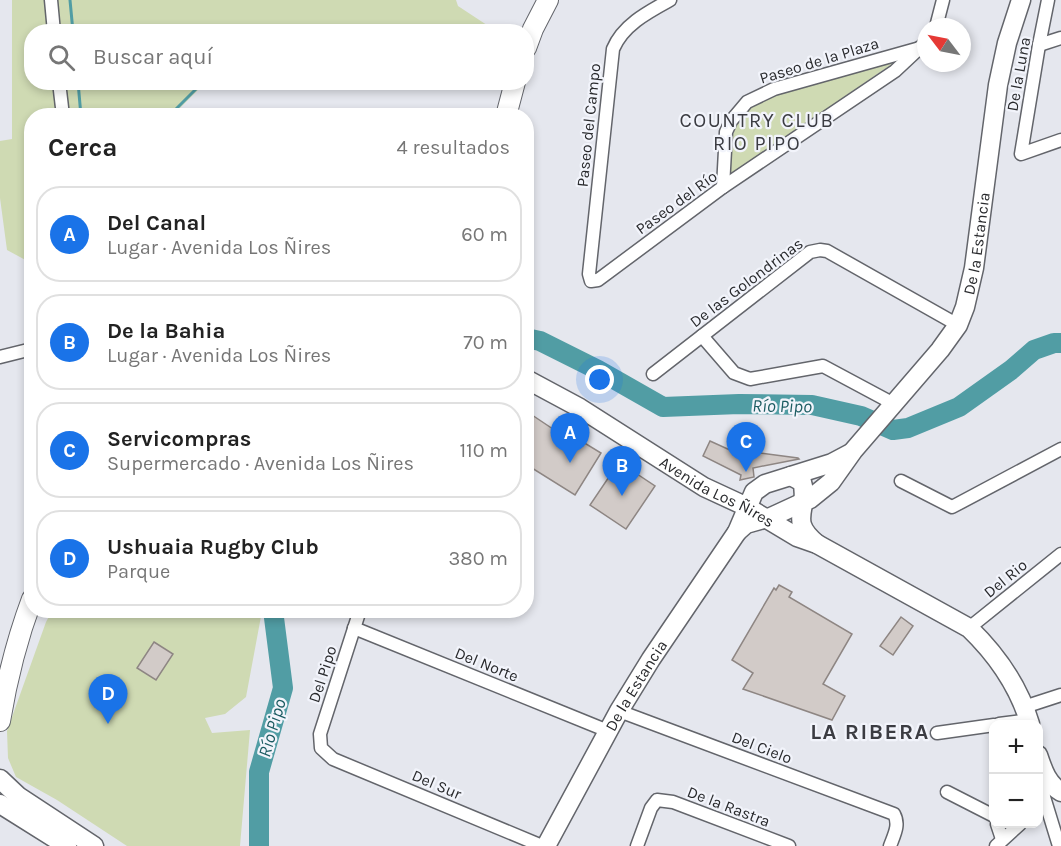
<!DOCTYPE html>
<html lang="es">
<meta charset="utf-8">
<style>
:root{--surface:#fff;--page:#f2f2f2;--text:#222;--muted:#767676;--line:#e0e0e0;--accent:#1a73e8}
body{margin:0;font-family:Karla,sans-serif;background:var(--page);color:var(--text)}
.controls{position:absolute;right:18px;bottom:18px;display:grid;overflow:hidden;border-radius:12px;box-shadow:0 3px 9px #0003}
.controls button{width:54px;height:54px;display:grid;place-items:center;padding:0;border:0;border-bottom:2px solid var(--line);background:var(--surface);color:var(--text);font:30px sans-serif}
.compass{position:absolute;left:917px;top:18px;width:54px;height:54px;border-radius:50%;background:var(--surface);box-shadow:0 3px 9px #0003;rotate:302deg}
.you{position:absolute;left:600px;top:380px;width:21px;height:21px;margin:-15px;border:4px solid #fff;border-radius:50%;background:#1a73e8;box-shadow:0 0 0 9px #1a73e833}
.badge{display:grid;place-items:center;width:39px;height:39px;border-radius:50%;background:var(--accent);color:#fff;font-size:20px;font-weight:700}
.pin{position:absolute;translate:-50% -50px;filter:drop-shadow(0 2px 3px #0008)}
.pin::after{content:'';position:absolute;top:32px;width:21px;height:18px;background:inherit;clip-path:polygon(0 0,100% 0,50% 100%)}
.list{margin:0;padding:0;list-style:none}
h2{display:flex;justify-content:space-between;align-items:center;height:78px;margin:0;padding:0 24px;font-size:26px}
h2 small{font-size:20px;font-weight:400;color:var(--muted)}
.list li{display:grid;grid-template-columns:39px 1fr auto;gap:18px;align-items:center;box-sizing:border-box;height:96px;margin:0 12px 12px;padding:0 12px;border:2px solid var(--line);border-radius:24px}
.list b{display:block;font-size:22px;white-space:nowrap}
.list p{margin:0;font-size:20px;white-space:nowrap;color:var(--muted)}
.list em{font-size:20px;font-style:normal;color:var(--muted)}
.icon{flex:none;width:33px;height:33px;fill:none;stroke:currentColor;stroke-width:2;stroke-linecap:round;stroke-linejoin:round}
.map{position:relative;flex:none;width:1061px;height:846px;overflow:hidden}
.search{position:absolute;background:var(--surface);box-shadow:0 3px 9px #0003;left:24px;top:24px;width:510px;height:66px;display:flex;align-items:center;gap:15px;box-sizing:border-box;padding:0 21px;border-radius:24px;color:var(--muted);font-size:22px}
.panel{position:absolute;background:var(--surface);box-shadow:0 3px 9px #0003;left:24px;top:108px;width:510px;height:510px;border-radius:24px}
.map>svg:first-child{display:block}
.green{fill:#cfdab3}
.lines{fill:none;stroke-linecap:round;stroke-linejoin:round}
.stream{stroke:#519da4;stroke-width:3}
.river{stroke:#519da4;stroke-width:20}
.building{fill:#d2cbc8;stroke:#8e8683;stroke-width:1.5}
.street-casing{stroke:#63656b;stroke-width:15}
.secondary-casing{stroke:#63656b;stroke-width:21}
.primary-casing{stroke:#63656b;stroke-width:22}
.street{stroke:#fff;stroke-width:12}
.secondary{stroke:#fff;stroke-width:18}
.primary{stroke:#fff;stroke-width:20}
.labels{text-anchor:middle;stroke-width:4.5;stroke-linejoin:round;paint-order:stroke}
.street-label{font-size:16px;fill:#292a2d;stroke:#f2f4fb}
.water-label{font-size:18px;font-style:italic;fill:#1c5c62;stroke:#f2f4fb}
.quarter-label{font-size:20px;letter-spacing:1.5px;fill:#3b3c42;stroke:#f2f4fb}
.district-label{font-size:22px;font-weight:bold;letter-spacing:1.5px;fill:#3b3c42;stroke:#f2f4fb}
</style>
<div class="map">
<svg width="1061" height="846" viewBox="0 0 1061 846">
<rect width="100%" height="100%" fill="#e5e7ee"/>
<g class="green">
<polygon points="12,0 456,0 458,6 496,31 32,32 32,82 243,83 204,84 173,115 32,116 31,263 7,250 0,198 0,141 12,139"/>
<path d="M902,57L731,175L728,172C732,129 733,113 774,93Z"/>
<polygon points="52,611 262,611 246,697 225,714 205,718 212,733 250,730 240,846 127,846 57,800 16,777 8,758 7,731 46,622"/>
</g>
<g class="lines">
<g class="stream">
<polyline points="70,0 73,32"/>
<polyline points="78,82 81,116"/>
<polyline points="169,116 203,82"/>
</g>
<g class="river">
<polyline points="526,338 540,341 598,370 663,407 739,404 812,405 861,416 893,430 908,428 959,407 1011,370 1034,350 1054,343 1061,343"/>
<polyline points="259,846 259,772 283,688 273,610"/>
</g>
</g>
<g class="building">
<polygon points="526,411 562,435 565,431 601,453 575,495 532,468 526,476"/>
<polygon points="710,441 743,456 744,451 798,458 799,459 753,468 754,477 740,480 741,475 703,456"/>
<polygon points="619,462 655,486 626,529 590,505"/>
<polygon points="779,585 792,592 789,597 852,634 823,684 845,696 832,720 743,689 753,673 732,660 774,588 776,590"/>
<polygon points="901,617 913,626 893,655 880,646"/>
<polygon points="154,642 173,654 156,680 137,668"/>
</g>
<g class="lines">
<defs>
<g id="street">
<polyline points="51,0 54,32"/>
<path d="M670,0C648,12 623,25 613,49L589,274L591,281L598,280L723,187L895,71L926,42"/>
<polyline points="1048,0 1039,45 1021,154 1061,140"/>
<polyline points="936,27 943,0"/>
<polyline points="1039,45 1061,38"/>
<polyline points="59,82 63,116"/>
<polyline points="723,187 726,132 731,121 747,102 774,89 920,48"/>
<polyline points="702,336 734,373 750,379 823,366 894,404"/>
<polyline points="0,357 32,349"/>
<polyline points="653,374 810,252 820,250 827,251 958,325"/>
<polyline points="901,481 952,507 1061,449"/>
<polyline points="360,610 320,734 321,748 333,759 542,846"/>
<polyline points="354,628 608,731"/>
<polyline points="969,628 1061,554"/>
<polyline points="1024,707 1061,695"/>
<path d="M619,711L894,814C900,825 894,835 890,846"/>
<polyline points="999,724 1029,720"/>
<polyline points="937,733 994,725"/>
<polyline points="1043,773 1044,797 1059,846"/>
<polyline points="947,792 994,816"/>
<polyline points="997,824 1002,839"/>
<polyline points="637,846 651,808 657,800 673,802 789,846"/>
<polyline points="996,846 1020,824"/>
</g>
<g id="secondary">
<path id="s1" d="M526,379L580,408L704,487L745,506L797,537L817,544L969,628C996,654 1019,687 1030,724"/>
<path d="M791,476L802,482C808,500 798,512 802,525C804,532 811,539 817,544"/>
<path id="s2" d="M737,532L746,524L771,517L810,499L831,482L853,451L940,350L958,325L965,307L974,268L998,85L1007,43L1021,0"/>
<path d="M1038,755C1043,770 1047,783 1061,792"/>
<polyline points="0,779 18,796 94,846"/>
<polyline points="0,804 67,846"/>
<path id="s3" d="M546,846L619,711L651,659L737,532L754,492L765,484L832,463L849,454"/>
</g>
<g id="primary">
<polyline points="526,48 533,29 548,0"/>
<polyline points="506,116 515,82"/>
<path d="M0,721C7,679 17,639 32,599"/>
</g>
</defs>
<use href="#street" class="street-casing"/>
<use href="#secondary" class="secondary-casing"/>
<use href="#primary" class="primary-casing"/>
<use href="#street" class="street"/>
<use href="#secondary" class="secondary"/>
<use href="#primary" class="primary"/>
</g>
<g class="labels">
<g class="street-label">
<text transform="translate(819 60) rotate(-17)" y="6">Paseo de la Plaza</text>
<text transform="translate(1018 74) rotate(-80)" y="6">De la Luna</text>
<text transform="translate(588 125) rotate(-84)" y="6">Paseo del Campo</text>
<text transform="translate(676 202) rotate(-36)" y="6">Paseo del Río</text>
<text dy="6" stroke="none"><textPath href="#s2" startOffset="394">De la Estancia</textPath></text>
<text transform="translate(746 282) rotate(-37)" y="6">De las Golondrinas</text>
<text dy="6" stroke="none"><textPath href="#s1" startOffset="222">Avenida Los Ñires</textPath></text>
<text transform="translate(1005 578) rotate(-39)" y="6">Del Rio</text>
<text transform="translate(487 664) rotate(22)" y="6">Del Norte</text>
<text transform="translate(322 674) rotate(-72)" y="6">Del Pipo</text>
<text dy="6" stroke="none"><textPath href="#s3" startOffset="184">De la Estancia</textPath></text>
<text transform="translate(762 747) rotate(21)" y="6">Del Cielo</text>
<text transform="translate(437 784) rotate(23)" y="6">Del Sur</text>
<text transform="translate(729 806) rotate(21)" y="6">De la Rastra</text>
</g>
<g class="water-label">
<text transform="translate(782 406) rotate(1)" y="6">Río Pipo</text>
<text transform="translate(272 728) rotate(-74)" y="6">Río Pipo</text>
</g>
<g class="quarter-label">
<text x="757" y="127">COUNTRY CLUB<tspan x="757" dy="23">RIO PIPO</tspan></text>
</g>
<g class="district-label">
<text x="870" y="739">LA RIBERA</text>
</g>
</g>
</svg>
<div class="controls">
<button>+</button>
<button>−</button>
</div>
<svg class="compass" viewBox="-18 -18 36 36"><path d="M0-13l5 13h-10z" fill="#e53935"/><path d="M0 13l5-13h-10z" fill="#767676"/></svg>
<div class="you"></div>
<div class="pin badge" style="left:570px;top:463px">A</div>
<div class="pin badge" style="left:622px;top:496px">B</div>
<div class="pin badge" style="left:746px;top:472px">C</div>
<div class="pin badge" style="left:108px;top:724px">D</div>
<div class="search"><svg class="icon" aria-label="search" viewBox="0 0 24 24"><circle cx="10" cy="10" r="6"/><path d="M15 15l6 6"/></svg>Buscar aquí</div>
<section class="panel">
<h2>Cerca<small>4 resultados</small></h2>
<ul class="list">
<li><span class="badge">A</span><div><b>Del Canal</b><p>Lugar · Avenida Los Ñires</p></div><em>60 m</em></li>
<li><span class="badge">B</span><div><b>De la Bahia</b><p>Lugar · Avenida Los Ñires</p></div><em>70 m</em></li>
<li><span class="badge">C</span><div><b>Servicompras</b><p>Supermercado · Avenida Los Ñires</p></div><em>110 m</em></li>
<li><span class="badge">D</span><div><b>Ushuaia Rugby Club</b><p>Parque</p></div><em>380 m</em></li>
</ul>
</section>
</div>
